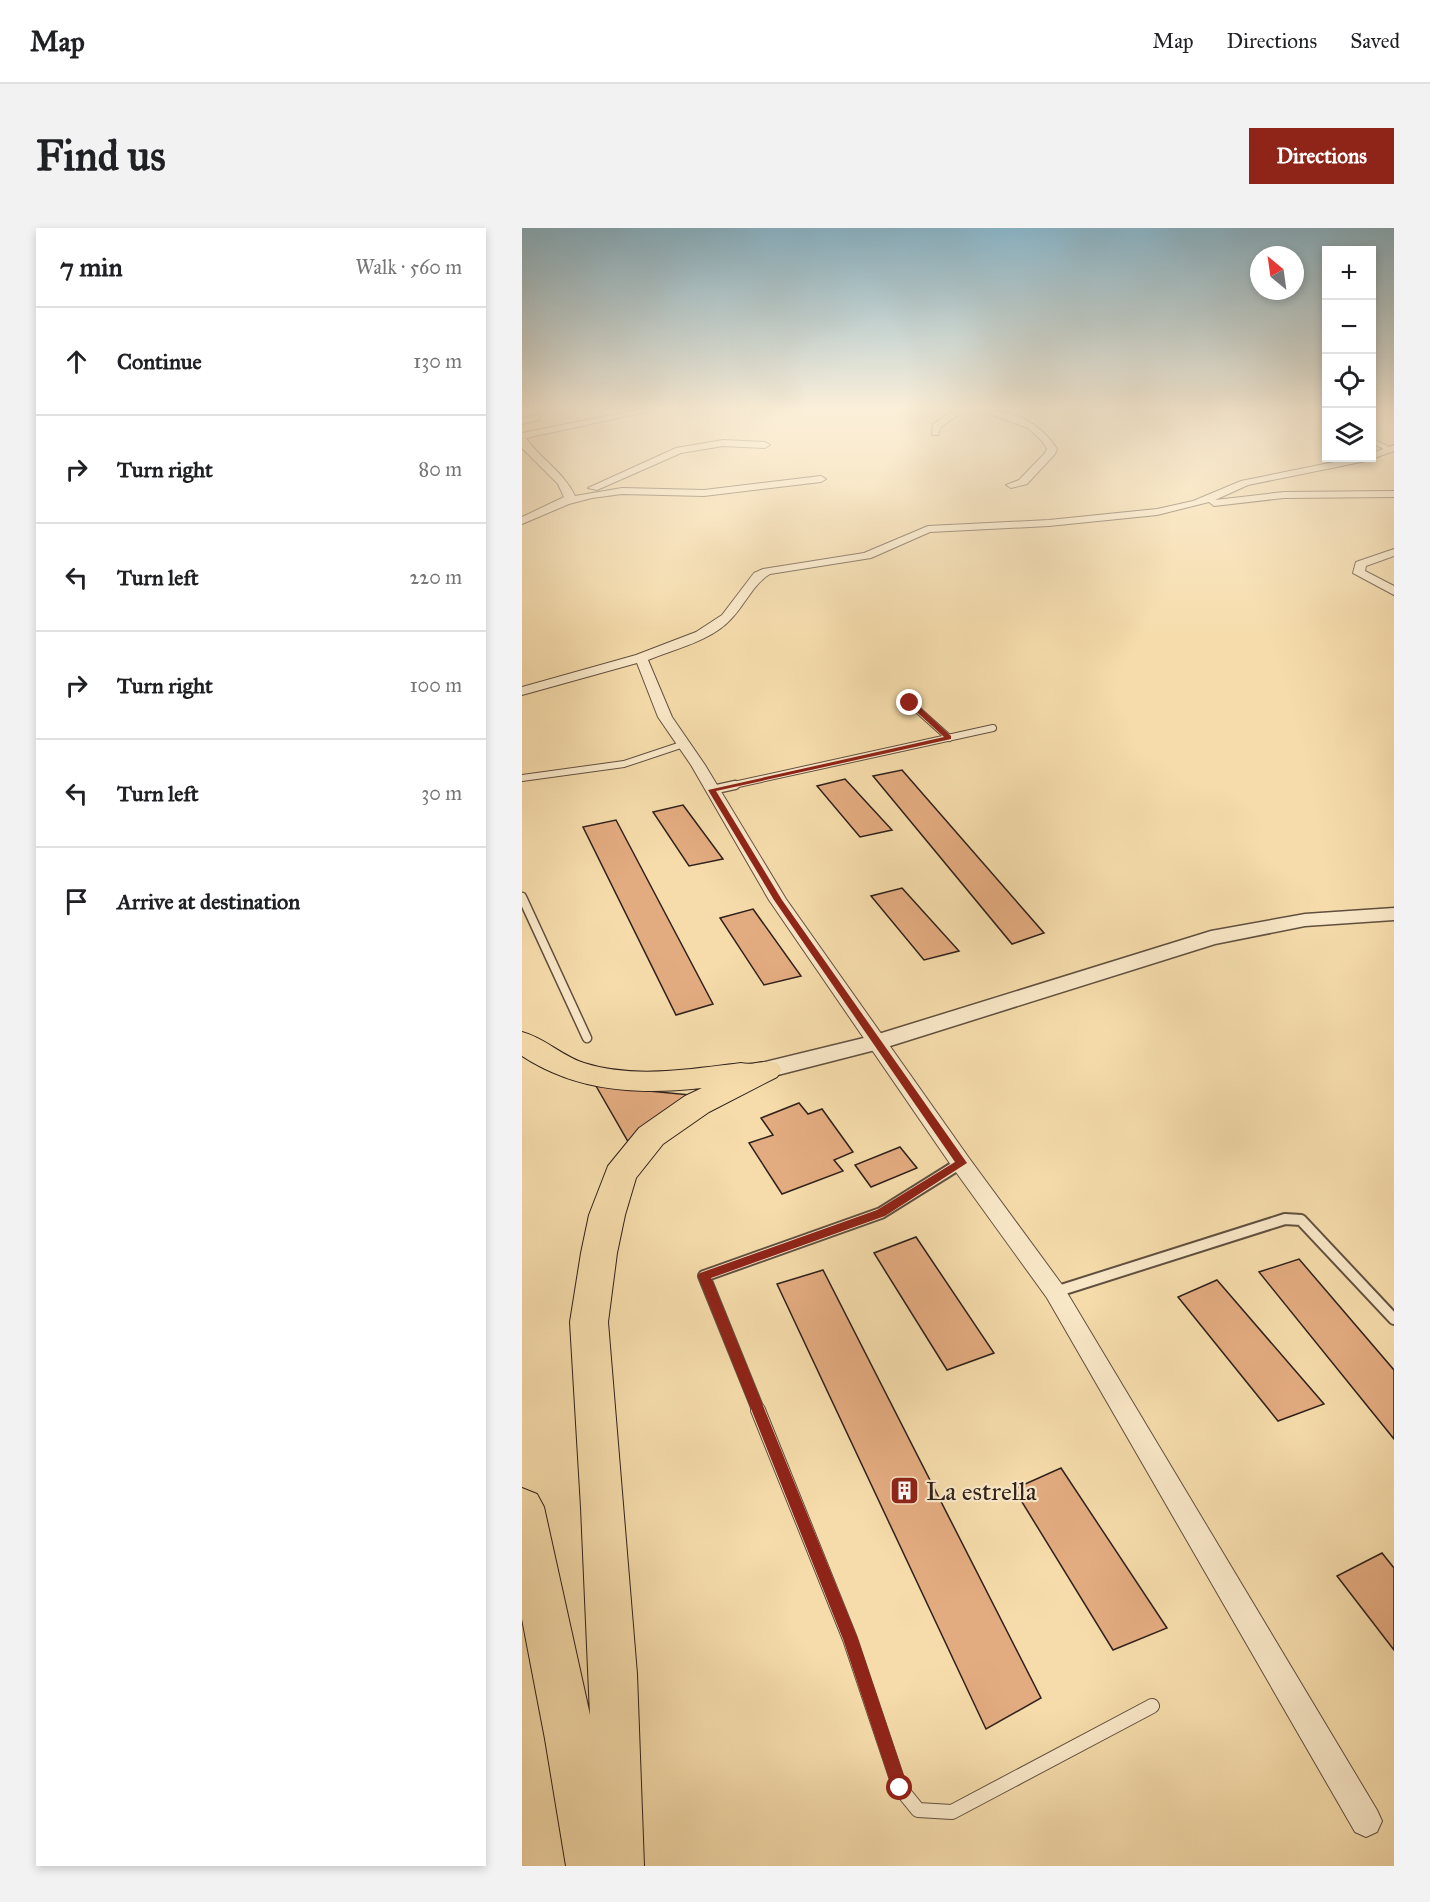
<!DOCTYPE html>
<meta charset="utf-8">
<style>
:root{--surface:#fff;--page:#f2f2f2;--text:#202124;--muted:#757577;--line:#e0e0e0;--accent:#8f2418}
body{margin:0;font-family:"IM FELL Great Primer",serif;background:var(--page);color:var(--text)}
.controls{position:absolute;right:18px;top:18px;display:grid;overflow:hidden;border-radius:0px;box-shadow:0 3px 9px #0003}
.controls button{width:54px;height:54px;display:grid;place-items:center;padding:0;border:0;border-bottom:2px solid var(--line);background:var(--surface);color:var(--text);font:30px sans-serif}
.compass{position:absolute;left:728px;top:18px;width:54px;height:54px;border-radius:50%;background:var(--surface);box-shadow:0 3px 9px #0003;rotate:331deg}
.stop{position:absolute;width:18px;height:18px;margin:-14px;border:4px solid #8f2418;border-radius:50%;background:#fff}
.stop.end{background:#8f2418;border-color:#fff;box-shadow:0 2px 6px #0008}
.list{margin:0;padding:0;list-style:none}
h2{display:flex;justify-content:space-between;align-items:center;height:78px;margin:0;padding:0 24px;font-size:26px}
h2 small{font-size:20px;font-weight:400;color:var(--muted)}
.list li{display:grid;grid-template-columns:39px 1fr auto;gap:18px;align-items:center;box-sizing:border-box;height:108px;padding:0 24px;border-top:2px solid var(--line)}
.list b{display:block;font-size:22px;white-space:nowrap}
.list em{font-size:20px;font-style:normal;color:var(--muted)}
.icon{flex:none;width:33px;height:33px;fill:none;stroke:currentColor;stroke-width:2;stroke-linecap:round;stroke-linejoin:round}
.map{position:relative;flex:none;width:872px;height:1638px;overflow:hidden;border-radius:0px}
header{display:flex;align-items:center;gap:36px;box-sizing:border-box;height:84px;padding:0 30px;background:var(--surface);border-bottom:2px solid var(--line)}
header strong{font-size:28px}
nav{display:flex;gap:33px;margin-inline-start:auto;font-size:21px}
.intro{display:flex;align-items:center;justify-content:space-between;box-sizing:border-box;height:144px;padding:0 36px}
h1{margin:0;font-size:42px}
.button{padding:15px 27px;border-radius:0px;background:var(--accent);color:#fff;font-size:21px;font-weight:700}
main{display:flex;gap:36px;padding:0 36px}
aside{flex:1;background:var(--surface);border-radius:0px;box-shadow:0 3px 9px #0003}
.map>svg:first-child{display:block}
.building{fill:#e3ab80;stroke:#2f211b;stroke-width:1.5}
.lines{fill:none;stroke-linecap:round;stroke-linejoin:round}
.service-far4-casing{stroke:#61503f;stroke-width:6}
.service-far3-casing{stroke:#61503f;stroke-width:8}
.service-far2-casing{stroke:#61503f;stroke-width:11}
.service-far1-casing{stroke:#61503f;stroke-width:14}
.service-casing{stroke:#61503f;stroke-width:16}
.minor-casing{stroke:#61503f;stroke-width:2}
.tertiary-casing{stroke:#61503f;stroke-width:3}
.trunk-casing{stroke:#2f211b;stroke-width:2}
.service-far4{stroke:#f9e8c8;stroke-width:4.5}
.service-far3{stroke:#f9e8c8;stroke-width:6}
.service-far2{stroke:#f9e8c8;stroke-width:8}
.service-far1{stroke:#f9e8c8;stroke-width:10}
.service{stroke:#f9e8c8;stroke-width:14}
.minor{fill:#f9e8c8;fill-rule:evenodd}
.tertiary{fill:#f9e8c8;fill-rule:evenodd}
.trunk{fill:#f6dcab;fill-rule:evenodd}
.route{fill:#8f2418}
.labels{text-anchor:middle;stroke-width:4.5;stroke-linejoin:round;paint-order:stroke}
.near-poi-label{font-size:26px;fill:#2f211b;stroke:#f9e8c8;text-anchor:start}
</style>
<header>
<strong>Map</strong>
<nav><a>Map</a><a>Directions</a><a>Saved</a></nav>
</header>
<div class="intro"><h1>Find us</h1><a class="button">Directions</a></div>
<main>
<aside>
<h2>7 min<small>Walk · 560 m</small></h2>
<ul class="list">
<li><svg class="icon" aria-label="ahead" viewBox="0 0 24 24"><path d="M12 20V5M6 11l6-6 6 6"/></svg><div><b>Continue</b></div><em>130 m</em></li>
<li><svg class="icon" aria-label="right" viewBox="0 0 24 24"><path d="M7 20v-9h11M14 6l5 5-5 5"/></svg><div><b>Turn right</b></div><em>80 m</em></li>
<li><svg class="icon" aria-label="left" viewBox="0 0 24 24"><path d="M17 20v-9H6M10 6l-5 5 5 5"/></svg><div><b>Turn left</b></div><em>220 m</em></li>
<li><svg class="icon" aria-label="right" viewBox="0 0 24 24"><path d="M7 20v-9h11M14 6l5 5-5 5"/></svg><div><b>Turn right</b></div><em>100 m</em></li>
<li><svg class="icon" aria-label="left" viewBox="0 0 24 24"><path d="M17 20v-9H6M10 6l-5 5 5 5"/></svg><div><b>Turn left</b></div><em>30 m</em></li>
<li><svg class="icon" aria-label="arrive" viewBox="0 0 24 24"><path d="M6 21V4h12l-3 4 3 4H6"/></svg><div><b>Arrive at destination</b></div></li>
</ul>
</aside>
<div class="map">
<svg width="872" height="1638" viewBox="0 0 872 1638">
<rect width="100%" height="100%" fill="#f6dcab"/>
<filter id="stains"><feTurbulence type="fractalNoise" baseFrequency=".00333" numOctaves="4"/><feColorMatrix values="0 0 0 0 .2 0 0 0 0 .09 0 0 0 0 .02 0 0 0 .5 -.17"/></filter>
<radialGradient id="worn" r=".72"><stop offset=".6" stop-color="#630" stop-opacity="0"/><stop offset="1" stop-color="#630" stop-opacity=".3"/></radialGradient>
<g class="building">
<polygon points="380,542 522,705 490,716 351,548"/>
<polygon points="323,551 370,602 338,609 295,558"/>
<polygon points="161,577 201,631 167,638 131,584"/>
<polygon points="94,592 191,776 154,787 61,599"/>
<polygon points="380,660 437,723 402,732 349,668"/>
<polygon points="231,681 279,748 242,757 198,690"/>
<polygon points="74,858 169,867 108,917"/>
<polygon points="277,875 286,886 300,881 331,924 312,932 321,943 260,966 227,915 251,907 239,890"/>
<polygon points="378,919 395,940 349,959 333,937"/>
<polygon points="394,1009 472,1125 425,1142 352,1025"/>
<polygon points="777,1031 872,1142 872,1211 737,1044"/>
<polygon points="301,1042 519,1470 464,1501 255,1056"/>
<polygon points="695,1052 802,1176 756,1193 656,1069"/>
<polygon points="539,1240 645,1400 591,1422 492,1261"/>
<polygon points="860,1325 872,1340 872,1422 815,1348"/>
</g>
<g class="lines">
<defs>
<polyline id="service-far4" points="850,213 869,222"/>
<g id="service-far3">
<polyline points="388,475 427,510"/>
<polyline points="0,550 102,536 162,516"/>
<polyline points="207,558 471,500"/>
</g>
<g id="service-far2">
<polyline points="190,562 213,557"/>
<polyline points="0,669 65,810"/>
</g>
<g id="service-far1">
<polyline points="533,1064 763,991 779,992 872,1091"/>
<polyline points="237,1184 182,1048 359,985 439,935"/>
</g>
<polyline id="service" points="236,1182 328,1411 378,1560 396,1582 430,1584 630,1478"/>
<g id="minor">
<path d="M115,182H133L4,210C18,231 42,244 53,268L100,260L182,262L299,248L304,251L299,254L182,268L100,266L70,270L47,276L0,296V289L42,269L36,256L0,220V205Z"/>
<polygon points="432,182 443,182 419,199 416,207 410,207 411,196"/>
<path d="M457,182C489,181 518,194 535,221L533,226L505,256L489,260L484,257L497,252L523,225L525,221L520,213L506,200Z"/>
<polygon points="14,187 17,188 17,192 0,196 0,190"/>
<polygon points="201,212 243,214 248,217 243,220 201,218 159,225 75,262 66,260 154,220"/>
<path d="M872,217V223L844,233L726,257L693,272L762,264L872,263V269L762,270L692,278L687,274L635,287L527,298L408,304L349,330L248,346C231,356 223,377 209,391C189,413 153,421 126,432L150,489L183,537L264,671L447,930L541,1058L855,1582L860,1593L855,1604L844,1609L833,1604L525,1070L431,940L247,672L169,537L136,489L115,435L0,467V459L114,427L174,404L200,387L232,345L241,341L342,325L406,298L527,292L635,281L671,273L719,253L832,230H850V225Z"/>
<polygon points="872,321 872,328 844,338 843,343 872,358 872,367 831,345 834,334"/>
</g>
<polygon id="tertiary" points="872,680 872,692 783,698 693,716 365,819 244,850 235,848 232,842 235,836 350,808 689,703 783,686"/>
<path id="trunk" d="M0,804C23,810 40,828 62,835C112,851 168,841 219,835C232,838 240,831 255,835L260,842L255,849L187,884L141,916L114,950L103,987L95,1025L86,1094L115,1446L122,1638H44L23,1511L0,1391V1260L15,1266L22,1279L68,1487L59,1280L48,1094L59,1025L67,987L86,938L117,900L163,868L180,860C117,867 55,864 0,828Z"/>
</defs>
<use href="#service-far4" class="service-far4-casing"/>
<use href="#service-far3" class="service-far3-casing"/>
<use href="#service-far2" class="service-far2-casing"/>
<use href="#service-far1" class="service-far1-casing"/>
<use href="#service" class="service-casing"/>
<use href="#minor" class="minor-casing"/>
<use href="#tertiary" class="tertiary-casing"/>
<use href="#trunk" class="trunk-casing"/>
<use href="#service-far4" class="service-far4"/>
<use href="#service-far3" class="service-far3"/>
<use href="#service-far2" class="service-far2"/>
<use href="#service-far1" class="service-far1"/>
<use href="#service" class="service"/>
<use href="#minor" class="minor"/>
<use href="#tertiary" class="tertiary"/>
<use href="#trunk" class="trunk"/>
</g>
<linearGradient id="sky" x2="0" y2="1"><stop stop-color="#8ab7cc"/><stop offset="0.44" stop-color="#fbefd9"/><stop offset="1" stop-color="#fbefd9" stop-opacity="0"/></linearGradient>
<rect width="872" height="411" fill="url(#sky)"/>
<polygon class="route" points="386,473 391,473 429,508 429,511 194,563 260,672 445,935 363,988 189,1050 336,1411 386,1560 384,1566 378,1568 372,1566 370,1560 321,1411 176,1048 178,1045 355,982 433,934 252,672 186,562 422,509 386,476"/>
<defs>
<symbol id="building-square" viewBox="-11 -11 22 22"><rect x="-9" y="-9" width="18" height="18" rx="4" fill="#8f2418" stroke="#f9e8c8"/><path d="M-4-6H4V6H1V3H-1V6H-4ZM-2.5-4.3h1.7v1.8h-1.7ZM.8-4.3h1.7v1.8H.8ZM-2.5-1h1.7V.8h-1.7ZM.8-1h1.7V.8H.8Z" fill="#fff"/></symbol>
</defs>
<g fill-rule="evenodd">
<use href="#building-square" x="366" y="1246" width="33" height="33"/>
</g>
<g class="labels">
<g class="near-poi-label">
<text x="404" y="1272">La estrella</text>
</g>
</g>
<rect width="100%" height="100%" filter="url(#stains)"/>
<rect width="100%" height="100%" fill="url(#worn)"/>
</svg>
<div class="controls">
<button>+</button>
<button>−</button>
<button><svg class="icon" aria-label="locate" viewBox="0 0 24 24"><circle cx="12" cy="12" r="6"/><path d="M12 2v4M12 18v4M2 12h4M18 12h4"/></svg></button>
<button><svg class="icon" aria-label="layers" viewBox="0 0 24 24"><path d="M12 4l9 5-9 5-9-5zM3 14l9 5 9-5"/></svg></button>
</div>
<svg class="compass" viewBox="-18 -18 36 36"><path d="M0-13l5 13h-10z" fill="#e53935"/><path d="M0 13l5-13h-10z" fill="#757577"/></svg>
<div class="stop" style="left:378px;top:1560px"></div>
<div class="stop end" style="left:388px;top:475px"></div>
</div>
</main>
